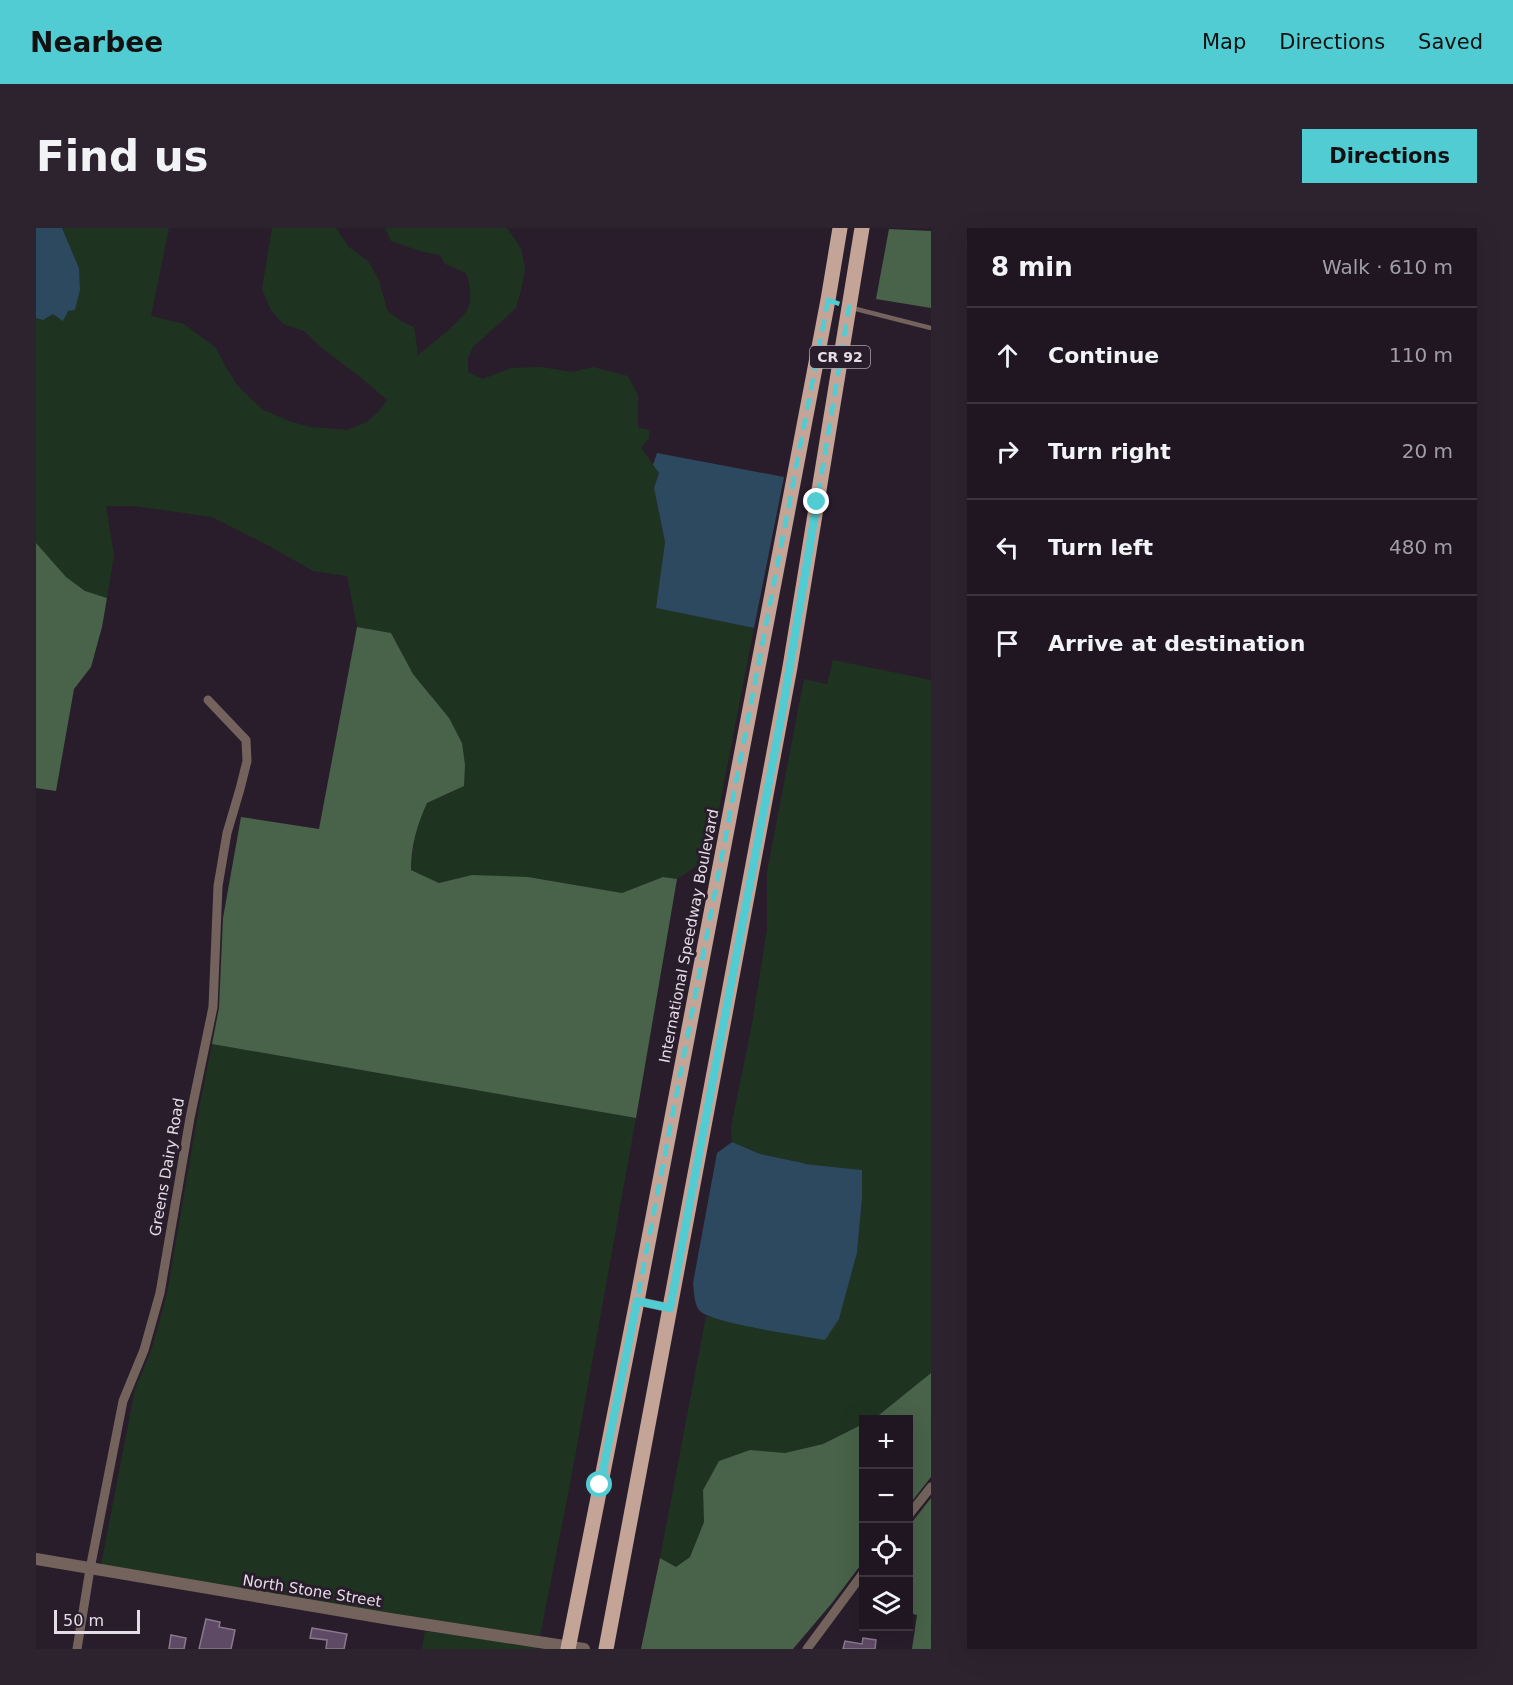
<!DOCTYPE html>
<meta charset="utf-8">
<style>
:root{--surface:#1f1621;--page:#2c232e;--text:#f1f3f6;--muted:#a19fa5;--line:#3c353f;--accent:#51ccd3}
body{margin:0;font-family:"DejaVu Sans",sans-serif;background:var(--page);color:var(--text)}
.controls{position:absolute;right:18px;bottom:18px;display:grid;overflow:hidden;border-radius:0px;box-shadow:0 6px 24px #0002}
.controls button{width:54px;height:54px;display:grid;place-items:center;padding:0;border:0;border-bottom:2px solid var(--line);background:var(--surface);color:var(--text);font:30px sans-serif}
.scale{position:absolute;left:18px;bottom:15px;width:86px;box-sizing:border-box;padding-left:6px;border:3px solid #e4dce6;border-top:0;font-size:16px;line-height:21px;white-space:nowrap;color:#e4dce6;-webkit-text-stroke:4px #291d2c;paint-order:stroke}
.stop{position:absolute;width:18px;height:18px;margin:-14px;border:4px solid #51ccd3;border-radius:50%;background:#fff}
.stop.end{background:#51ccd3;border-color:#fff;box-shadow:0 2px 6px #0008}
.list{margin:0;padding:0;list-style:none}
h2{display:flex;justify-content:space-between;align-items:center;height:78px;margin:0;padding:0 24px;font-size:26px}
h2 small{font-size:20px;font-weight:400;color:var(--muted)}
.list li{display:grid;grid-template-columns:39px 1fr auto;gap:18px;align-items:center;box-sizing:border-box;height:96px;padding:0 24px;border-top:2px solid var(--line)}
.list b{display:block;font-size:22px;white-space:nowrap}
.list em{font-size:20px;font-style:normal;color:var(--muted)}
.icon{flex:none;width:33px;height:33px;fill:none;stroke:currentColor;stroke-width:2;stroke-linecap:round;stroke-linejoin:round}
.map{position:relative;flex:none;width:895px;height:1421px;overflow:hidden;border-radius:0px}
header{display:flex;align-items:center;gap:36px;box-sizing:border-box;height:84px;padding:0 30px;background:var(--accent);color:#111}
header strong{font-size:28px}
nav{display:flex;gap:33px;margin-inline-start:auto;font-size:21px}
.intro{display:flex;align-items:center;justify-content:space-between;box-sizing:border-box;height:144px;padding:0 36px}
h1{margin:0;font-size:42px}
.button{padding:15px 27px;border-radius:0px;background:var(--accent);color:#111;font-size:21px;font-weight:700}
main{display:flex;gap:36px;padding:0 36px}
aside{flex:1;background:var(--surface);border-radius:0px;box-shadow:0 6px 24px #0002}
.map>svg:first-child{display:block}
.green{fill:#1f3420}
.forest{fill:#48634a}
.water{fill:#2c495f}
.building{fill:#5f4a65;stroke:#88798c;stroke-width:1.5}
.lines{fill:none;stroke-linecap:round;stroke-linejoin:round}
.service{stroke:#73635c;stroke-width:4.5}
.minor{stroke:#73635c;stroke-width:9}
.tertiary{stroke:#73635c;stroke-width:12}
.primary{stroke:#c4a496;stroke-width:15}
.route{stroke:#51ccd3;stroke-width:8}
.marked{fill:none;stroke:#51ccd3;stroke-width:4.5;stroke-dasharray:12 8;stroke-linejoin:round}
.labels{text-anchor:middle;stroke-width:6;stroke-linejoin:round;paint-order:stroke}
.shield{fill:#291d2c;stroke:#aca3ae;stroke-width:1.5}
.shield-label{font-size:14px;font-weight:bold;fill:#e4dce6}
.street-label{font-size:15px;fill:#e4dce6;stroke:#291d2c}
</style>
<header>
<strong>Nearbee</strong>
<nav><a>Map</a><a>Directions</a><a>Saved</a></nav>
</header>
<div class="intro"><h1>Find us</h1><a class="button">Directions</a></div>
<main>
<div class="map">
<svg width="895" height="1421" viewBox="0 0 895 1421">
<rect width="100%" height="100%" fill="#291d2c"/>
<g class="green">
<path d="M26,0H133L115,88L148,96L180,120L189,138L201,157L227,182L253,193L274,199L311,202L331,194L344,182L351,172L323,148L287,121L268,103L247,96L235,82L226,61L236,0H300L313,19L332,33L343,52L351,82L365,93L378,99L382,127C394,117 424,95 431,82C437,72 434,56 430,45L409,36L404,27L387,24L355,13L349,0H471L485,20L489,41L486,58L480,80L437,119L432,130V144L447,151L475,140L505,139L536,144L557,139L592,148L602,167V199L613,202V210L605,220L623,245L618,260L629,314L620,380L718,400L677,611L662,637L641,651L627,649L586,665L492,649L436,647L403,655L375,642C376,617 381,597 391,575L414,565L395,467L377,446L355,405L321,399L311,348L277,343L235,319L176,289L99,278H70L78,327L71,370L49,363L30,349L0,315V90L7,92L17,86L39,82L44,62L43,40Z"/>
<polygon points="797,432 895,452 895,1145 838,1191 828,1192 827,1196 787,1216 749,1225 714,1222 683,1233 667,1262 668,1294 654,1329 640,1339 624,1330 670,1088 672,1089 803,1091 821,1025 826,970 826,942 769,936 767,935 724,926 696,914 695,899 716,796 731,701 731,644 768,451 791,456"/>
<polygon points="176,816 600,890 535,1251 504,1408 354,1386 65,1337 99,1161 115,1123 131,1066 161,891"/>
<polygon points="389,1403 501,1419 501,1421 386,1421"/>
</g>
<g class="forest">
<polygon points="853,1 895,3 895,80 840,71"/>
<polygon points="0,315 30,349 49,363 71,370 66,399 55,439 38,461 20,563 0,560"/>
<path d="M321,399L355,405L377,446L413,490L426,515L429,537L428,558L391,575C381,597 375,618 375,642L403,655L436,647L492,649L586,665L627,649L641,651L600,890L176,816L183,780L187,690L205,589L283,601Z"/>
<polygon points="895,1145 895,1249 873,1277 872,1192 838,1191"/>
<polygon points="827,1196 827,1334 796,1375 757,1421 605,1421 624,1330 640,1339 654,1329 668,1294 667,1262 683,1233 714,1222 749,1225 787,1216"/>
<polygon points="895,1270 895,1421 876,1421 881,1387 873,1385 873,1298"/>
</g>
<g class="water">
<polygon points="0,0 26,0 43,40 44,62 39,82 32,83 27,93 17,86 7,92 0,90"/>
<polygon points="621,225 748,249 718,400 620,380 629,314 618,260 623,245 617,237"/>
<path d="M696,914L724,926L767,935L769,936L826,942V970L821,1025L803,1091L789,1112C769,1108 672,1095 663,1082C658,1075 658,1063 657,1055L681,925Z"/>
</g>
<g class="building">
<polygon points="170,1391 184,1394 183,1399 199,1402 195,1421 163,1421"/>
<polygon points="276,1400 311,1406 308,1421 290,1421 291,1412 274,1410"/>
<polygon points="135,1407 150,1410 148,1421 133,1421"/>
<polygon points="827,1410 840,1412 839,1421 807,1421 809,1413 826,1416"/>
</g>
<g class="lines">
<polyline class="service" points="816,80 895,100"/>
<g class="minor">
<polyline points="601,1073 634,1080"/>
<polyline points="872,1288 895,1259"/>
<polyline points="41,1421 54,1341 87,1173 108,1122 124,1065 154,890 177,779 182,658 191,605 204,561 211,533 210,512 172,472"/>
<polyline points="771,1421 828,1344"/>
</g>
<polyline class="tertiary" points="0,1331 354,1391 548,1421"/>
<g class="primary">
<polyline points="532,1421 601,1073 792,72 804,0"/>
<polyline points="570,1421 754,439 826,0"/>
</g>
</g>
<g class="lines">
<polyline class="route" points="564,1257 601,1073 634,1080 746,485 781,274"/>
</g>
<path class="marked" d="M792,72L813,79L754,439L634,1080L601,1073Z"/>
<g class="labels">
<rect class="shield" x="774" y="118" width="60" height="22" rx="4.5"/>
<g class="shield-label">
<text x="804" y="134">CR 92</text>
</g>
<g class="street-label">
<text transform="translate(653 708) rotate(-79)" y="5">International Speedway Boulevard</text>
<text transform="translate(131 939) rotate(-80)" y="5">Greens Dairy Road</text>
<text transform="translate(276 1363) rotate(9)" y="5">North Stone Street</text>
</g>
</g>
</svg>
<div class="controls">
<button>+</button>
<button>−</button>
<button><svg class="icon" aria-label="locate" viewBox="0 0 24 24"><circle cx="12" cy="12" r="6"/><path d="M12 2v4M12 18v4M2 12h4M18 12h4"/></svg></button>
<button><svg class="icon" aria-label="layers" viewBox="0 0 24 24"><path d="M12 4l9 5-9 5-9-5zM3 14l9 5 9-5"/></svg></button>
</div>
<div class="scale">50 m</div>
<div class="stop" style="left:564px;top:1257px"></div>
<div class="stop end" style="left:781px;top:274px"></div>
</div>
<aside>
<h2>8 min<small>Walk · 610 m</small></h2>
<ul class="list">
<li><svg class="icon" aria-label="ahead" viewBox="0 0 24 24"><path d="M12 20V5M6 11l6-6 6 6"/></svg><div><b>Continue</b></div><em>110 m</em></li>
<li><svg class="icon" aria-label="right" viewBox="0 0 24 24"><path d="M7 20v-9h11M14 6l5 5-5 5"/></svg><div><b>Turn right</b></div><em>20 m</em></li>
<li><svg class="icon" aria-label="left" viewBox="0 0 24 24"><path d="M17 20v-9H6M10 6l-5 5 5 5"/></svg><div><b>Turn left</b></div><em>480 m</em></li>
<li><svg class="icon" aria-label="arrive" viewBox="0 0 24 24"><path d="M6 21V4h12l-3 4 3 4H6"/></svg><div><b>Arrive at destination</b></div></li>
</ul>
</aside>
</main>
